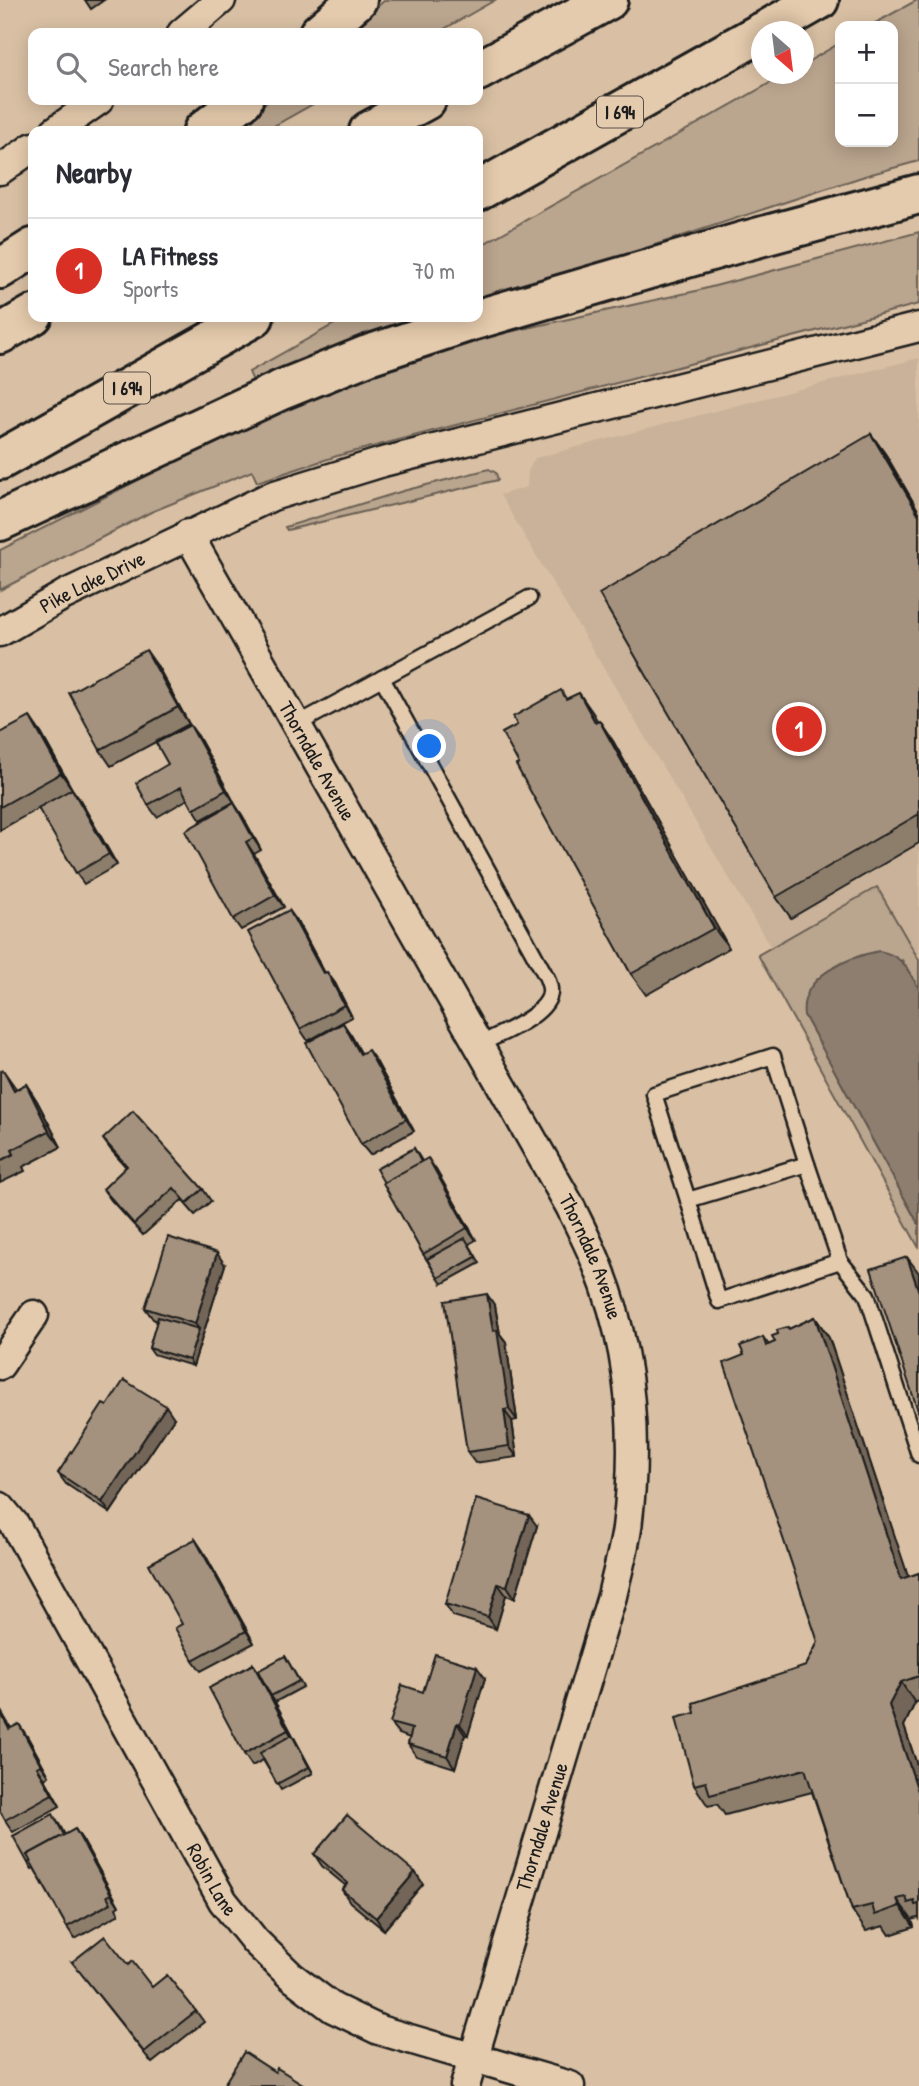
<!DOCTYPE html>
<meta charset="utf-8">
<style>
:root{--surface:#fff;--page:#f2f2f3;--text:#2b2b33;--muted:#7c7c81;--line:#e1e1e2;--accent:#d93025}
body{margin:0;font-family:"Patrick Hand",sans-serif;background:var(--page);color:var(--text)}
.controls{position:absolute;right:21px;top:21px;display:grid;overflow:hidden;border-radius:14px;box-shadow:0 4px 18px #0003}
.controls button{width:63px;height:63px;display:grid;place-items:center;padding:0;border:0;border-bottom:2px solid var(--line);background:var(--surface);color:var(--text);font:35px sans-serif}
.compass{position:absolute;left:751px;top:21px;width:63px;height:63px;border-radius:50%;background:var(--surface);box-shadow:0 4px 18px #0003;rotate:152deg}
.you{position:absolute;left:430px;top:747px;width:24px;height:24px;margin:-18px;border:5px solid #fff;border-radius:50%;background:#1a73e8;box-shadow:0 0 0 10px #1a73e833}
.badge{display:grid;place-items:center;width:46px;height:46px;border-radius:50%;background:var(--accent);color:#fff;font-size:23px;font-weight:700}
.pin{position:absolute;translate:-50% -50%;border:4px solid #fff;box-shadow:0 2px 7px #0006}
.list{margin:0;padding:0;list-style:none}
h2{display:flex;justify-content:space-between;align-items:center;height:91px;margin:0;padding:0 28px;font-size:30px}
h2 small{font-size:23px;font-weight:400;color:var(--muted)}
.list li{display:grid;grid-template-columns:46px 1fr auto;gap:21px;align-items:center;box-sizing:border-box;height:105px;padding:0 28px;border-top:2px solid var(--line)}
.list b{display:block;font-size:26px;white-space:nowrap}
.list p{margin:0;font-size:23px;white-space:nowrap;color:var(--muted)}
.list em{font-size:23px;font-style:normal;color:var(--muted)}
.icon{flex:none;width:38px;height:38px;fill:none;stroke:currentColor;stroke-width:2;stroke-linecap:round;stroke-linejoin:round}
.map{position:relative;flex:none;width:919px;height:2086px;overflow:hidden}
.search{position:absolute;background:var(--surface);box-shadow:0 4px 18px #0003;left:28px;top:28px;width:455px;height:77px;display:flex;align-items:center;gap:18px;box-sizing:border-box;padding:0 24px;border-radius:14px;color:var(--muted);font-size:26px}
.panel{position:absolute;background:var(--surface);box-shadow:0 4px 18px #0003;left:28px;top:126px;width:455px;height:196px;border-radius:14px}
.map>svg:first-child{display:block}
.built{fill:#c9b299}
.green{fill:#baa58e;stroke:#6b6055;stroke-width:2}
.water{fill:#8e7e6f;stroke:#60574e;stroke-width:2}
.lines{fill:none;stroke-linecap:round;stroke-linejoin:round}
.lane-casing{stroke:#1c1c1c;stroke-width:19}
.street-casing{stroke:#1c1c1c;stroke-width:33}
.highway-casing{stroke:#1c1c1c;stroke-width:44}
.lane{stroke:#e5cbad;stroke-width:14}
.street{stroke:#e5cbad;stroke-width:28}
.highway{stroke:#e5cbad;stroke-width:38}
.wall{fill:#8d7e6c;stroke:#1c1c1c;stroke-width:2}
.shaded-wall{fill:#736658;stroke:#1c1c1c;stroke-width:2}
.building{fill:#a4927e;stroke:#1c1c1c;stroke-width:2}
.labels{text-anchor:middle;stroke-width:6;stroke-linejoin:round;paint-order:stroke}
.shield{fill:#e5cbad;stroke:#585048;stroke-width:2}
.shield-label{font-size:19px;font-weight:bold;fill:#1c1c1c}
.street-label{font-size:21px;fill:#1c1c1c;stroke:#e5cbad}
</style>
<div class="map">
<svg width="919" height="2086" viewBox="0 0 919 2086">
<rect width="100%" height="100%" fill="#d9c0a4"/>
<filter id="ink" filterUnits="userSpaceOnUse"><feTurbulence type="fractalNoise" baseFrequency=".0143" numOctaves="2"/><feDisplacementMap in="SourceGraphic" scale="14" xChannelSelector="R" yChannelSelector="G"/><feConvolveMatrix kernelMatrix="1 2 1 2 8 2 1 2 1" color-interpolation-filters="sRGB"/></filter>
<g filter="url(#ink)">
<polygon class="built" points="919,358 919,960 877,887 771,948 500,495 527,487 528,471 535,458"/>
<g class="green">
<polygon points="385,0 495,0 437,33 347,33"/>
<polygon points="917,0 919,0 919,161 868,175 478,303 478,247 786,74 804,74 804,64 840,43 840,142 893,142 893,26 870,26"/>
<polygon points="269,100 320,100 265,131 232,131"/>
<polygon points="919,232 919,304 337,456 257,482 252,471 151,512 0,590 0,550 285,406 408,358 500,334 696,291"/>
<polygon points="347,317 436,317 255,386 249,372"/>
<polygon points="489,469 496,473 498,480 287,530 285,527 403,491"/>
<polygon points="877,887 919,960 919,989 902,960 804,1015 919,1225 919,1248 758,955"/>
</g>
<path class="water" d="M879,951C904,956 907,969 919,989V1225L804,1015C799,976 849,957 879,951Z"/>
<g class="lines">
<defs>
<g id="lane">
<path d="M382,678L547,978C548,982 550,985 550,989C553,1014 497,1035 478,1045"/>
<polyline points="296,725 529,598"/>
<polyline points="688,1200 654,1094 773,1056 807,1164"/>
<polyline points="840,1261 719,1301 688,1200 807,1164 840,1261 867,1295 919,1455"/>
</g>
<g id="street">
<polyline points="182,33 221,0"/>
<polyline points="55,131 99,100"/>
<polyline points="0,170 33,147"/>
<path id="s1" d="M188,534L570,1206C579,1225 589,1244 597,1264C631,1347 638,1439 627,1528C624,1550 617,1573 612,1596L465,2086"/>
<path id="s2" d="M0,632L64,595L272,496L383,462L919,327"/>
<polyline points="0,1365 34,1315"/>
<path id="s3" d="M0,1507L15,1525L223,1901L255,1941L292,1977L333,2008L379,2030L570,2086"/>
</g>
<g id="highway">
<polyline points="763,32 819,0"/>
<polyline points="319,33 357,0"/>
<polyline points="478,71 608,0"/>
<polyline points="203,131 243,100"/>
<polyline points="369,131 426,100"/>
<polyline points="478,191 762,32"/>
<polyline points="0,269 33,248"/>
<polyline points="0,334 33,315"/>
<polyline points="0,460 254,317"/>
<polyline points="0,521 281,390 368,355 471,321 745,241 919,194"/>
</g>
</defs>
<use href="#lane" class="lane-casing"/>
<use href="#street" class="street-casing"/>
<use href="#highway" class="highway-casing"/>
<use href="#lane" class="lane"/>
<use href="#street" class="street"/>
<use href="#highway" class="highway"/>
</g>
<g class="wall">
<polygon points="85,0 104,0 91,9"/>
<polygon points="871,434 886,455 919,512 919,843 791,918 776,897"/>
<polygon points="158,667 189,724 111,766 100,750"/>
<polygon points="579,693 597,721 613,741 729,948 646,995 631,974 519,764 567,699"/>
<polygon points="0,733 41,733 72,789 80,800 117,865 84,884 76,873 39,808 0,830"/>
<polygon points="198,736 234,802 201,820 188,799 157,817 148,805"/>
<polygon points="234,803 242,815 261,850 254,854 284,907 241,930 233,919"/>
<polygon points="297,921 325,973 335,983 352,1017 308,1041 300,1029"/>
<polygon points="351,1035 361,1053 376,1061 414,1131 370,1155 361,1144"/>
<polygon points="0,1072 16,1089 26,1084 37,1101 61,1147 23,1167 25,1171 0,1183"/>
<polygon points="103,1139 203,1189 211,1201 195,1215 182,1200 143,1235 111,1200 103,1189 126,1167 111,1150"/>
<polygon points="414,1148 422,1161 436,1170 476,1240 469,1244 480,1263 442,1284 423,1254 384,1183"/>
<polygon points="225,1265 193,1366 153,1354 149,1348 157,1321 153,1319 145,1308"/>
<polygon points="495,1306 500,1334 506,1342 517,1420 512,1421 517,1457 475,1463 467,1452"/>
<polygon points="815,1317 829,1338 908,1577 919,1573 919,1701 915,1703 904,1726 919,1771 919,1919 918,1918 912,1920 914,1927 890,1935 884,1926 866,1931 852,1910 812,1792 725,1815 717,1804 708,1806 694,1785 695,1713 806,1666 818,1642 744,1355 763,1337 769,1345 775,1342 778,1334"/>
<polygon points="107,1406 174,1418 110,1513 66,1484 58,1473"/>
<polygon points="537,1526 515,1598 506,1595 496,1629 453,1616 445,1604"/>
<polygon points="195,1539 203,1551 254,1643 201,1671 193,1660 182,1624"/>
<polygon points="285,1656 303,1687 275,1702 313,1773 281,1790 263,1760 252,1766 244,1754 253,1664 258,1671"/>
<polygon points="485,1678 468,1735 465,1735 455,1768 416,1756 408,1744 410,1738 399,1734 390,1723 423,1692"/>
<polygon points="2,1713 11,1728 27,1736 49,1776 45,1779 60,1806 13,1832 5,1820"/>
<polygon points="57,1820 65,1835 75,1829 83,1841 119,1906 116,1908 119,1914 75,1939 67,1927 34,1868 32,1869 28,1863"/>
<polygon points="314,1854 415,1872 423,1884 384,1930 350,1902 342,1890 346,1886 322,1866"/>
<polygon points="72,1962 152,1987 196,2011 204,2022 152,2063"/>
</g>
<g class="shaded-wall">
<polygon points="871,434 886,455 919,512 919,515"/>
<polygon points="146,650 158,667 189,724 178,707"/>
<polygon points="579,693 593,713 610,743 595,722"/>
<polygon points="30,717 41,733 72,789 80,800 117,865 109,854 72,789 61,773"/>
<polygon points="599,720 613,741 729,948 714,928"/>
<polygon points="190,725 198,736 234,802 226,790"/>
<polygon points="234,803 242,815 261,850 253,838"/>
<polygon points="246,842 254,854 284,907 275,895"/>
<polygon points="289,910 297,921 331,985 323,973"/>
<polygon points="327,972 335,983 352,1017 344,1005"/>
<polygon points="343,1023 351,1035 368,1066 360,1054"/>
<polygon points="368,1050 376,1061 414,1131 406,1119"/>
<polygon points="3,1070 15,1087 25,1107 14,1091"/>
<polygon points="26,1084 37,1101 61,1147 49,1131"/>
<polygon points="428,1158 436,1170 476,1240 467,1228"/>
<polygon points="217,1253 225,1265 193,1366 189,1360 199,1329 195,1324"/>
<polygon points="907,1257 919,1273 919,1292"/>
<polygon points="487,1294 495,1306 500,1334 506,1342 517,1420 509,1409 493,1331"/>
<polygon points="815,1317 829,1338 916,1600 901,1579"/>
<polygon points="166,1406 174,1418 110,1513 102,1502"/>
<polygon points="504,1410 512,1421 517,1457 509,1446"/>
<polygon points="529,1515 537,1526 515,1598 507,1586"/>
<polygon points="195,1539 203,1551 254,1643 246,1631"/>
<polygon points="498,1584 506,1595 496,1629 488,1617"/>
<polygon points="253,1664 261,1675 271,1696 275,1702 313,1773 288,1730"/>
<polygon points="477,1667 485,1678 468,1735 460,1724"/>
<polygon points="901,1682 915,1703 904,1726 919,1771 919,1794 889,1705"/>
<polygon points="0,1710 2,1713 17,1741 9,1729 0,1712"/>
<polygon points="457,1723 465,1735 455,1768 447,1756"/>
<polygon points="19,1724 27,1736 49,1776 41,1765"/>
<polygon points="37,1767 45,1779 60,1806 52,1794"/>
<polygon points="75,1829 83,1841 119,1906 111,1894"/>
<polygon points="415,1872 423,1884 384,1930 376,1918"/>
<polygon points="897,1899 912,1920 914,1927 900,1906"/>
</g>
<g class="building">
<polygon points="871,434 919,515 919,814 776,897 599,594"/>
<polygon points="146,650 178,707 100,750 69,693"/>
<polygon points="561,690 566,699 579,693 595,722 599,720 714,928 631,974 516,765 519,764 502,733 517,725 513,717"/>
<polygon points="30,717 61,773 0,807 0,733"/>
<polygon points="190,725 226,790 193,809 181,787 148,805 136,783 168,764 156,743"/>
<polygon points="72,789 109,854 76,873 38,808"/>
<polygon points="234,803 253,838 246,842 275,895 233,919 185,831"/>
<polygon points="289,910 323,973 327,972 344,1005 300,1029 248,932"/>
<polygon points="343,1023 360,1054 368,1050 406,1119 361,1144 306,1043"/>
<polygon points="3,1070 14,1091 26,1084 49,1131 12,1150 14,1154 0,1161 0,1072"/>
<polygon points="133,1111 203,1189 187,1203 174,1188 134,1224 103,1189 127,1166 103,1139"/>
<polygon points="414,1148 421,1162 384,1183 376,1169"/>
<polygon points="428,1158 467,1228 423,1254 383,1183"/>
<polygon points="168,1237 217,1253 195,1324 145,1308"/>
<polygon points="465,1238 476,1257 438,1278 427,1259"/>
<polygon points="907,1257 919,1292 919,1414 871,1269"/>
<polygon points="487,1294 493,1331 497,1330 509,1409 504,1410 509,1446 467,1452 445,1301"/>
<polygon points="158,1317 199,1329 189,1360 149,1348"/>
<polygon points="815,1317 901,1579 919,1573 919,1676 901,1682 889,1705 919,1794 919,1904 915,1905 914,1901 908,1903 906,1897 897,1899 900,1906 875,1915 872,1905 852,1910 805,1769 710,1795 706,1782 694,1785 676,1718 695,1713 693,1703 806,1666 818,1642 724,1363 744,1355 740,1346 763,1337 766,1346 775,1342 772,1336 778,1334 777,1330 788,1327 789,1329"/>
<polygon points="124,1380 166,1406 102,1502 58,1473 103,1404 107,1406"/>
<polygon points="476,1499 529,1515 507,1586 498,1584 488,1617 445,1604"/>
<polygon points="195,1539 246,1631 193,1660 175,1628 182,1624 149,1564"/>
<polygon points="435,1654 477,1667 460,1724 457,1723 447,1756 408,1744 412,1729 390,1723 402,1685 423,1692"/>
<polygon points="285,1656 299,1681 271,1696 258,1671"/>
<polygon points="253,1664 288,1730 244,1754 209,1688"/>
<polygon points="0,1712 9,1729 19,1724 41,1765 37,1767 52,1794 5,1820 0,1811"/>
<polygon points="292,1735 309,1767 277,1784 260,1753"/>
<polygon points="53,1814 64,1835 27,1855 31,1861 28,1863 13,1836"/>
<polygon points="347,1815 415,1872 376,1918 342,1890 348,1883 314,1854"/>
<polygon points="75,1829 111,1894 107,1896 111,1903 67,1927 27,1855"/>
<polygon points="105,1936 128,1965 132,1961 152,1987 167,1975 196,2011 144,2052 72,1962"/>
<polygon points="244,2052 275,2072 277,2068 306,2086 223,2086"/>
</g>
</g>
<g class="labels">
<g class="shield">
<rect x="597" y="96.5" width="46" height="31" rx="5"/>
<rect x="104" y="372.5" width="46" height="31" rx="5"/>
</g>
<g class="shield-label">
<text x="620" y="119">I 694</text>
<text x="127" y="395">I 694</text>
</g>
<g class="street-label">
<text dy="7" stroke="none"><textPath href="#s2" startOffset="105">Pike Lake Drive</textPath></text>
<text dy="7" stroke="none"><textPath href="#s1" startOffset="261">Thorndale Avenue</textPath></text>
<text dy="7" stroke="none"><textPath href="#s1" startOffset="828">Thorndale Avenue</textPath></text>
<text transform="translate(542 1827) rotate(-73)" y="7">Thorndale Avenue</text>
<text dy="7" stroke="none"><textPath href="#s3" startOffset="429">Robin Lane</textPath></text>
</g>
</g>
</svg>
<div class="controls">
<button>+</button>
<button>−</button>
</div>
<svg class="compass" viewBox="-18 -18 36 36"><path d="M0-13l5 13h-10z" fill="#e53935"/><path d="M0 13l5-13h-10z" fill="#7c7c81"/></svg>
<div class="you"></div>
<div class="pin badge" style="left:799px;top:729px">1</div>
<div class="search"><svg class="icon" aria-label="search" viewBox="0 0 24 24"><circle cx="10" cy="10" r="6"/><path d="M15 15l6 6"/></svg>Search here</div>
<section class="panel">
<h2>Nearby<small></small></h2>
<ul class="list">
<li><span class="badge">1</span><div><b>LA Fitness</b><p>Sports</p></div><em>70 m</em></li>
</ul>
</section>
</div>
